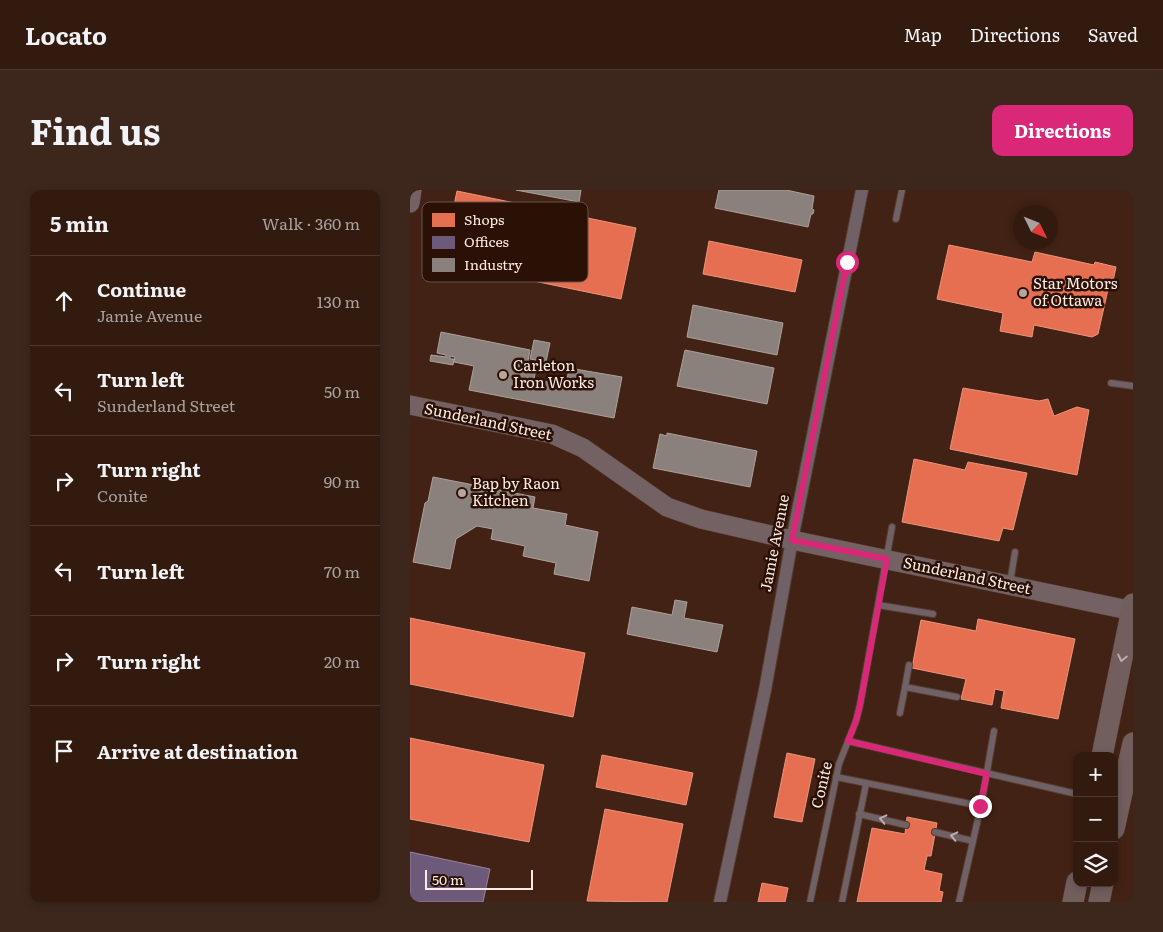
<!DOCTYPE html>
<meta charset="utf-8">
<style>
:root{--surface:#321a0f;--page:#3d271d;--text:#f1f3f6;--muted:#a8a19e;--line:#4d382f;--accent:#db2777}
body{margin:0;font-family:Literata,serif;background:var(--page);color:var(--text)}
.controls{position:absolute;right:15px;bottom:15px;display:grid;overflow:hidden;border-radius:10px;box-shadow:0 2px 8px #0003}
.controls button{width:45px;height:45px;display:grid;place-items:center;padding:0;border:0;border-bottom:1px solid var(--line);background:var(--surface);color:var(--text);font:25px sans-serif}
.compass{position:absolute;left:603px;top:15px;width:45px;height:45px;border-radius:50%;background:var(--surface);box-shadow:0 2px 8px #0003;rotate:133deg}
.scale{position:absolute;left:15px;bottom:12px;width:108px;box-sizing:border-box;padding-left:5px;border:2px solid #fbebe5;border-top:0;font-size:14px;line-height:18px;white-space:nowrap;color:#fbebe5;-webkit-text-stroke:4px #2b1006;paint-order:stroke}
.stop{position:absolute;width:15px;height:15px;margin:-11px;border:4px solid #db2777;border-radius:50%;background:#fff}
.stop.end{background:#db2777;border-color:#fff;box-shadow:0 1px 5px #0008}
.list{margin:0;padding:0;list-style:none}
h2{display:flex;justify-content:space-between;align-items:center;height:65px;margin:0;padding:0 20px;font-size:21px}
h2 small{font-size:16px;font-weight:400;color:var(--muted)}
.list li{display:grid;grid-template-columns:32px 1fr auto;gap:15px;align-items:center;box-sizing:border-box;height:90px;padding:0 20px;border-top:1px solid var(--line)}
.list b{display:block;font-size:19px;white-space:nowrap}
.list p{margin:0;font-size:16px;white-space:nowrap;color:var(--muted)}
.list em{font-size:16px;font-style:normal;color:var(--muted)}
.icon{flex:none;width:28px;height:28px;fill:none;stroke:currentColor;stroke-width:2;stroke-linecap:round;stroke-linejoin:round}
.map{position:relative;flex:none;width:723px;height:712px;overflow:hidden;border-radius:10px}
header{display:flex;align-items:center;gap:30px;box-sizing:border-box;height:70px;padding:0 25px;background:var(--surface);border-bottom:1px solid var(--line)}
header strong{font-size:24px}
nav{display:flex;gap:28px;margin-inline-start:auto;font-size:18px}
.intro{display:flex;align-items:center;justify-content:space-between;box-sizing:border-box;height:120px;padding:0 30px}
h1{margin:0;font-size:35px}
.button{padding:12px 22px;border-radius:10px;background:var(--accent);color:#fff;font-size:18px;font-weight:700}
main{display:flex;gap:30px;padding:0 30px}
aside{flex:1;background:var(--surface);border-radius:10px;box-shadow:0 2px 8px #0003}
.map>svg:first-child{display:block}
.shops{fill:#e76f51;stroke:#ed947d}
.offices{fill:#6d597a;stroke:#98859a}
.industry{fill:#8a817c;stroke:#aca19c}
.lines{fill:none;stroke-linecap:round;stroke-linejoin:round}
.lane-casing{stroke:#553c31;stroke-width:8}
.street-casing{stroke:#553c31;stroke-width:14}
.secondary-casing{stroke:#553c31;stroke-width:20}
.primary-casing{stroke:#553c31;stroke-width:22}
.lane{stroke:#6f6165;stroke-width:6}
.street{stroke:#6f6165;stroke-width:12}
.secondary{stroke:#736163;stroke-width:19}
.primary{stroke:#735e5e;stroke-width:21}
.oneway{stroke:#beaca8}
.oneway2{stroke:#bcadab}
.route{stroke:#db2777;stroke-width:6}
.poi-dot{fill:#baa59c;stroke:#2b1006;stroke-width:2}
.labels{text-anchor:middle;stroke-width:5;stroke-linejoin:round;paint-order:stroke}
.poi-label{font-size:15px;fill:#fbebe5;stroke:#2b1006;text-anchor:start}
.street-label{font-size:15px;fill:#fbebe5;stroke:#2b1006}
.key{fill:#2b1006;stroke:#695249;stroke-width:1}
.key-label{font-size:14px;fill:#fbebe5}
</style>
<header>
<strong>Locato</strong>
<nav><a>Map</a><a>Directions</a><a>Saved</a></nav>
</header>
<div class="intro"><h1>Find us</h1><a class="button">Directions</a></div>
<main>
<aside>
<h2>5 min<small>Walk · 360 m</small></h2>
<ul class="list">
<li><svg class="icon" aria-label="ahead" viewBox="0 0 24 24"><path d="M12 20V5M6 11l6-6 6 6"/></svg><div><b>Continue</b><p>Jamie Avenue</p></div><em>130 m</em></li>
<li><svg class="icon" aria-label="left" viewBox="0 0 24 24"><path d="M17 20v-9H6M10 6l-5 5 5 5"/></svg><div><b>Turn left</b><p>Sunderland Street</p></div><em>50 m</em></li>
<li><svg class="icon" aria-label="right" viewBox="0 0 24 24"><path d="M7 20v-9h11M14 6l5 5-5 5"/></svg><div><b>Turn right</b><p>Conite</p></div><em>90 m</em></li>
<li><svg class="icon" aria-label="left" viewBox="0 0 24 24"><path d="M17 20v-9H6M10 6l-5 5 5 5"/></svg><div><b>Turn left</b></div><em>70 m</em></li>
<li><svg class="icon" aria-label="right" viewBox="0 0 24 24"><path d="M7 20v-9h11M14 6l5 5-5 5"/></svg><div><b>Turn right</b></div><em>20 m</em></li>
<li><svg class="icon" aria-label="arrive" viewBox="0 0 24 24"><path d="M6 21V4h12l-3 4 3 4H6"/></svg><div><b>Arrive at destination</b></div></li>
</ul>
</aside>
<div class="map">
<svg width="723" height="712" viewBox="0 0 723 712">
<rect width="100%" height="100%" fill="#422214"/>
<g class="shops">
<polygon points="47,1 226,38 211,109 75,81 81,50 60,46 63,29 42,25"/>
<polygon points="299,51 392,70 385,102 293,84"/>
<polygon points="539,55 622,72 625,62 684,75 685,72 706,77 702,96 699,95 688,144 682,147 624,135 622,147 590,141 593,123 527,109"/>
<polygon points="553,198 629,211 638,209 644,226 667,217 679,220 667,285 540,259"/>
<polygon points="504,269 555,280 558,272 617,283 603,340 593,338 589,351 492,332"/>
<polygon points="0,428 175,463 163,527 0,494"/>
<polygon points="568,429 665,449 648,529 591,518 594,501 585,499 582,515 551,509 556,489 502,478 511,430 566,441"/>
<polygon points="0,548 134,575 119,652 0,629"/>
<polygon points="377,563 405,569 392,632 364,627"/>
<polygon points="192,565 283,583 276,615 186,597"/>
<polygon points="195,619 273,634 257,712 177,711"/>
<polygon points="497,627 527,633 521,666 517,666 514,680 532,684 529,701 533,702 531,712 447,712 462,638 495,644"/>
<polygon points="352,693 378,698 375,712 348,712"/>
</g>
<polygon class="offices" points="0,662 80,679 73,712 0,712"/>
<g class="industry">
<polygon points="106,0 171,0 169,12"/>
<polygon points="309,0 376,0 404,6 402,19 404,20 403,24 401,24 398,37 305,18"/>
<polygon points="283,115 373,133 367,165 277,147"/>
<polygon points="31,142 120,160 117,177 126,179 124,189 156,196 159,178 212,187 204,228 59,200 64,176 44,172 45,167 40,166 40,169 44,169 43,175 20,171 21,165 36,167 36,165 27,163"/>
<polygon points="124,150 140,153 136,172 120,169"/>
<polygon points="275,160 364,178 357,214 267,196"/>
<polygon points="257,243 347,261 340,297 243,278 250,244 257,246"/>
<polygon points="23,287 125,307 123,318 157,324 155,335 188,342 179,391 144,384 146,373 113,366 115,356 81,349 83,339 67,336 46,349 40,379 3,372 15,313 18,311"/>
<polygon points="265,410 277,412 274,428 313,435 307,462 217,444 222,417 262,425"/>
</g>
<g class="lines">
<defs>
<g id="lane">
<polyline points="486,29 492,0"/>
<polyline points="701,193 723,196"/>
<polyline points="600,393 605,362"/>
<polyline points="468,415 523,424"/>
<polyline points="495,497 499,475"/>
<polyline points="490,523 495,497 547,507"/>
<polyline points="438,551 667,604"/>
<polyline points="426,587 571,616"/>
<polyline points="449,624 496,635"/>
<polyline points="525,642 563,651"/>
<polyline points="400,712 429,574 446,531 450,515 482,337"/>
<polyline points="432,712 456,594"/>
<polyline points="549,712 571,616 584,541"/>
</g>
<polyline id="street" points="310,712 355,500 382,350 452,0"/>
<g id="secondary">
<polyline points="0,13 2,0"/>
<polyline points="0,215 142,244 173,258 257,317 291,329 382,350 723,421"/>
</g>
<g id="primary">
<polyline points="692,566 723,414"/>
<polyline points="704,639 723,553"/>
<polyline points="663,712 667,692"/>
<polyline points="689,712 693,693"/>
</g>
</defs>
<use href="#lane" class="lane-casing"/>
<use href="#street" class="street-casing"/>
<use href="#secondary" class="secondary-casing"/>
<use href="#primary" class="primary-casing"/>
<use href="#lane" class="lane"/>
<use href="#street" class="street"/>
<use href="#secondary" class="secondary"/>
<use href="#primary" class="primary"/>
</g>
<defs><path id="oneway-chevron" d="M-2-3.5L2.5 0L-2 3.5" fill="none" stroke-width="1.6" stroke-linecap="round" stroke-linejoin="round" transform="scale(1.25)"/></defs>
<use class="oneway" href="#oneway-chevron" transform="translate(712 468) rotate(102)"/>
<g class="oneway2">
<use href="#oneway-chevron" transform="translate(473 629) rotate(-167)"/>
<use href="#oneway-chevron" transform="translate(544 646) rotate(-167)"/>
</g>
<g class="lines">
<polyline class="route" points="437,72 382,350 477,369 450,515 446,531 438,551 577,584 570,616"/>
</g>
<g class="poi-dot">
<circle cx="613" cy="103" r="5"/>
<circle cx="93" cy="185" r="5"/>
<circle cx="52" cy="303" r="5"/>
</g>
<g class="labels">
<g class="poi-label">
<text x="623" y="99">Star Motors<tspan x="623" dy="17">of Ottawa</tspan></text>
<text x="103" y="181">Carleton<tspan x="103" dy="17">Iron Works</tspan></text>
<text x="62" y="299">Bap by Raon<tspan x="62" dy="17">Kitchen</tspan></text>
</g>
<g class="street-label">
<text transform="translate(78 232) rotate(12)" y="5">Sunderland Street</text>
<text transform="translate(365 353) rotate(-79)" y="5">Jamie Avenue</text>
<text transform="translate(557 386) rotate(12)" y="5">Sunderland Street</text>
<text transform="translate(412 595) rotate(-77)" y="5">Conite</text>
</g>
</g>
<rect x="12" y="12" width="166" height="80" rx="8" class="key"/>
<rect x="22" y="23" width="23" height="14" fill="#e76f51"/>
<rect x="22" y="46" width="23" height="13" fill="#6d597a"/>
<rect x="22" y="68" width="23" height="14" fill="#8a817c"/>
<g class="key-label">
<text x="54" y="35">Shops</text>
<text x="54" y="57">Offices</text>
<text x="54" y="80">Industry</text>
</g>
</svg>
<div class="controls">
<button>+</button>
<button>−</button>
<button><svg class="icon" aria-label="layers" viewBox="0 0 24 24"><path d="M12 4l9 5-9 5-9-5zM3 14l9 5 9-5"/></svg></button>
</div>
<svg class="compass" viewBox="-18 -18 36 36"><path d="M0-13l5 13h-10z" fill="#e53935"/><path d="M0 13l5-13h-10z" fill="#a8a19e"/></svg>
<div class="scale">50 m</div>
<div class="stop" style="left:437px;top:72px"></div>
<div class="stop end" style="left:570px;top:616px"></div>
</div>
</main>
